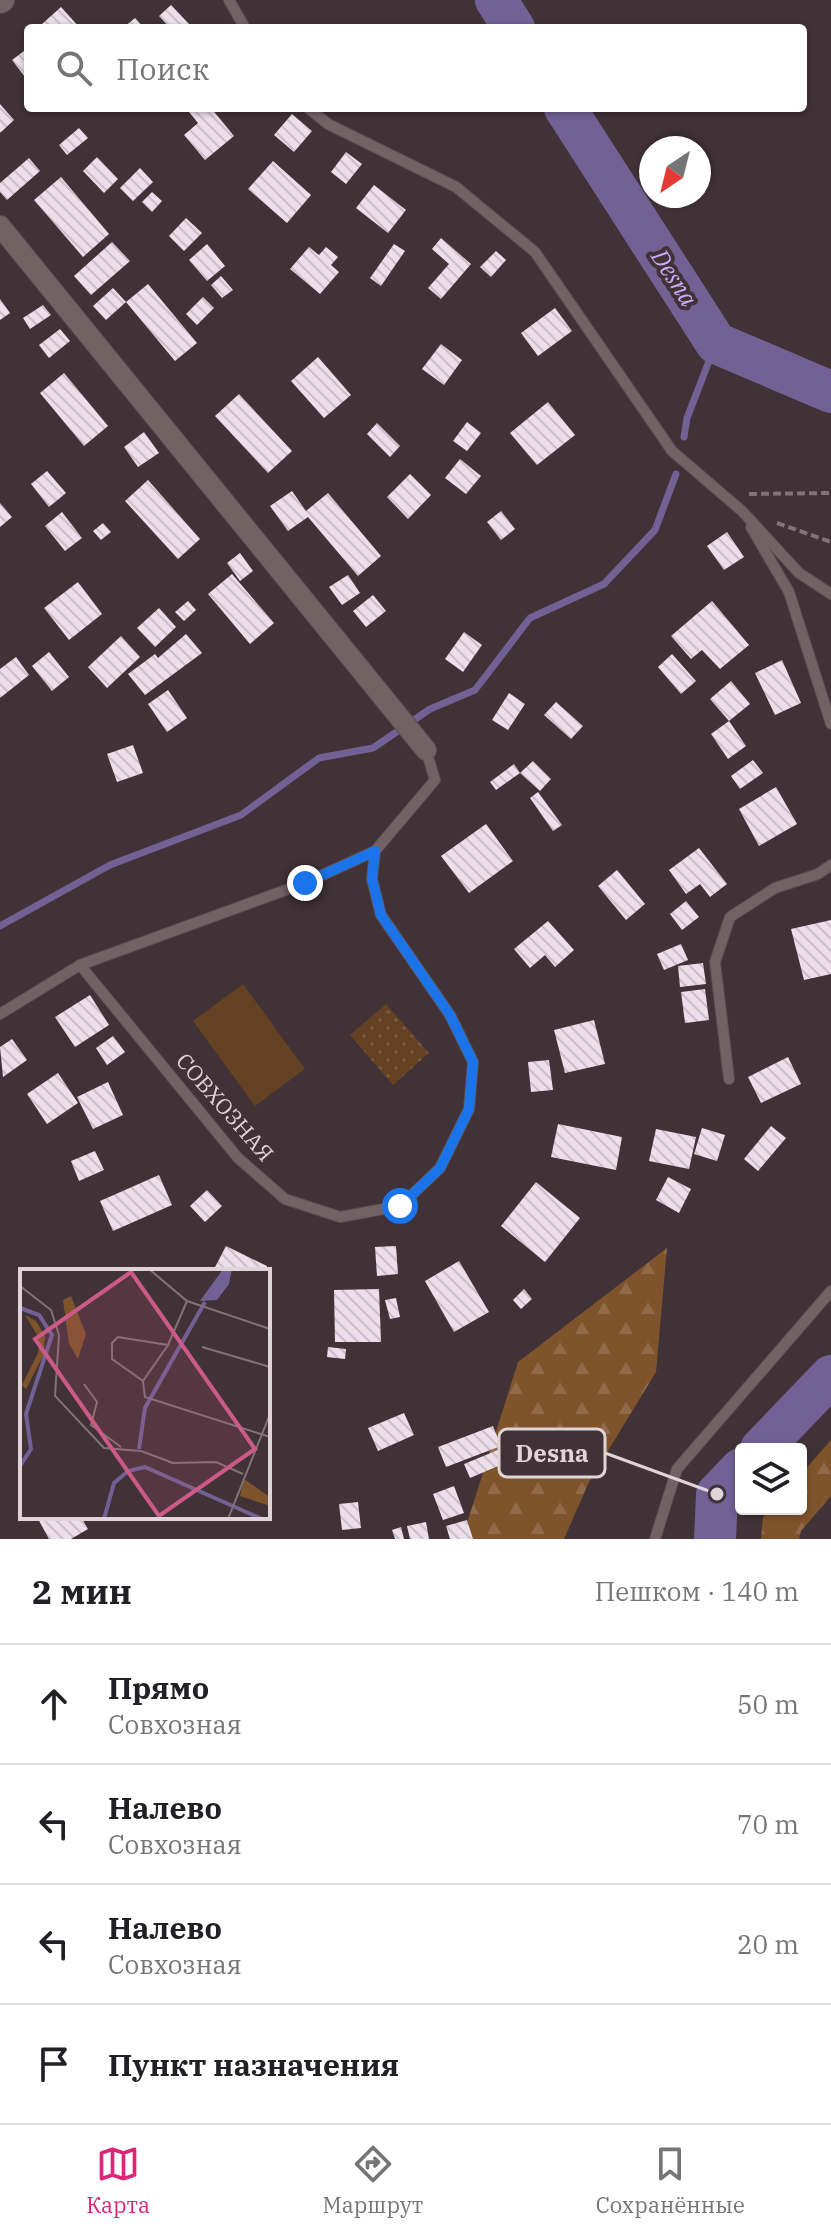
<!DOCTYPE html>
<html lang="ru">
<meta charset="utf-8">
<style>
:root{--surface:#fff;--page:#f2f2f2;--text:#202124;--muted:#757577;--line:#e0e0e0;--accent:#db2777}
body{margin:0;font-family:"IBM Plex Serif",serif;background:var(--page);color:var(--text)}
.controls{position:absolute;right:24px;bottom:24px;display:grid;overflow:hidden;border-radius:8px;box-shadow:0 2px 6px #0004}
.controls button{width:72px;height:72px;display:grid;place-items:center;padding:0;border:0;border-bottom:2px solid var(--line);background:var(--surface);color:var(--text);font:40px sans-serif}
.compass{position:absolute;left:639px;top:136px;width:72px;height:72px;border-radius:50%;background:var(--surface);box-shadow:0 2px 6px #0004;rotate:215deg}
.stop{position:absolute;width:24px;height:24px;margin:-18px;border:6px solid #1a73e8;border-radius:50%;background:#fff}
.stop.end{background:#1a73e8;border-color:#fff;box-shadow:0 2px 8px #0008}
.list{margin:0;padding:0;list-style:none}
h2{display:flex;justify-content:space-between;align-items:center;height:104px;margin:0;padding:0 32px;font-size:34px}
h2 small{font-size:26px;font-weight:400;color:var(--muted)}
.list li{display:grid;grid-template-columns:52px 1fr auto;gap:24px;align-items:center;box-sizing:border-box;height:120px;padding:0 32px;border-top:2px solid var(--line)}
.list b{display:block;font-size:30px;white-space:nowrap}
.list p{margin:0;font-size:26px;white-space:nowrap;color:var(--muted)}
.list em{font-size:26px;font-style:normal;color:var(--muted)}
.icon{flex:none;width:44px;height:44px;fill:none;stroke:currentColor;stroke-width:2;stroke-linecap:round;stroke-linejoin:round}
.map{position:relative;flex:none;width:831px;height:1539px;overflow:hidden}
.search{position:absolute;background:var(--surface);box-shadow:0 2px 6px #0004;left:24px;right:24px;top:24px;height:88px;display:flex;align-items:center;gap:20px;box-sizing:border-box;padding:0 28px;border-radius:8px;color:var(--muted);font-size:30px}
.sheet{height:584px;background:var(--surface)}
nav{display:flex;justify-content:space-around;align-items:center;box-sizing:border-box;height:112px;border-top:2px solid var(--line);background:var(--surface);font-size:22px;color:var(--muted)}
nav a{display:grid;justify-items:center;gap:4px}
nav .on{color:var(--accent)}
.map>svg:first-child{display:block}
.green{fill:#634122}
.forest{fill:url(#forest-firs)}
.park{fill:url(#park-dots)}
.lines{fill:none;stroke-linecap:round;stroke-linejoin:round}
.stream{stroke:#716194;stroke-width:7}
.river{stroke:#716194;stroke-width:42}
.building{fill:url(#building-back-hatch)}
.lane-casing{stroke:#5a4e51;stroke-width:12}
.street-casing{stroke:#5a4e51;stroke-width:22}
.secondary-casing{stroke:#5a4e51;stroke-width:26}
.path{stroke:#807478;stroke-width:4;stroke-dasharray:8 4;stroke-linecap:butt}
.lane{stroke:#716266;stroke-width:10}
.street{stroke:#716266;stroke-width:20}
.secondary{stroke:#716266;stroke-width:24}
.route{stroke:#1a73e8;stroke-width:10}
.labels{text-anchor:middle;stroke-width:8;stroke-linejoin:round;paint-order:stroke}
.street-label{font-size:22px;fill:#dfd5d8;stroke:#403236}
.water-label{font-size:24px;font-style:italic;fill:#c6affc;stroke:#403236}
.inset-river{fill:none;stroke:#716194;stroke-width:4}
.inset-road{fill:none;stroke:#807377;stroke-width:2}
.view{fill:#cc5a87;fill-opacity:0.15;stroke:#cc5a87;stroke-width:4}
.inset-edge{fill:none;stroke:#dfd5d8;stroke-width:4}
.leader{fill:none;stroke:#dfd5d8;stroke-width:3}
.callout-dot{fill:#dfd5d8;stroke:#403236;stroke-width:3}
.callout{fill:#403236;stroke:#dfd5d8;stroke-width:3}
.callout-label{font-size:24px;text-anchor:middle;font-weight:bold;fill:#dfd5d8}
</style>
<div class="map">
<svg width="831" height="1539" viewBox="0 0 831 1539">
<defs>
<pattern id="forest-firs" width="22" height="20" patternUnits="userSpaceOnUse" patternTransform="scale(2)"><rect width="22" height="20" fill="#7f532b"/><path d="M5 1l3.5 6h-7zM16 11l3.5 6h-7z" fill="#916b49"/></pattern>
<pattern id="park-dots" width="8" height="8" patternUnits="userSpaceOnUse" patternTransform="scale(2)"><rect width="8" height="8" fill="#634122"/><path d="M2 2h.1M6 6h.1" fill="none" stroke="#795c41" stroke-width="1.8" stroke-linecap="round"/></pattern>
<pattern id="building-back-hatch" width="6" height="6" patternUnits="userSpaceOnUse" patternTransform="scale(2)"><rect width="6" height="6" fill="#ecdfeb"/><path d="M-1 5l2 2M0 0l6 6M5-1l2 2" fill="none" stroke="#cabfc9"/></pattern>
</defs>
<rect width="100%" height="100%" fill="#403236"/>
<polygon class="green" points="243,984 305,1069 255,1106 193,1021"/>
<g class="forest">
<polygon points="667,1248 656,1372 589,1482 564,1539 462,1539 518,1362"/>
<polygon points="831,1440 831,1496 801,1531 799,1539 761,1539 763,1517 770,1509 801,1509 801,1474"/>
</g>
<polygon class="park" points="386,1004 429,1053 393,1085 350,1035"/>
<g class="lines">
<g class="stream">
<polyline points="684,437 687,418 716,343"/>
<polyline points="0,926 110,865 241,815 319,758 373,748 430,709 475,690 530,618 604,584 655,530 676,474"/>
</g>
<g class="river">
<polyline points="496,0 514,28"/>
<polyline points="565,108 716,343 831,392"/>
<polyline points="761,1449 831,1376"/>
<polyline points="715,1539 717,1494 741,1469"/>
</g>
</g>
<g class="building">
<polygon points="171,5 189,24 185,28 170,28 159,16"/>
<polygon points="61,7 80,28 46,28 42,24"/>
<polygon points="135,18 144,28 123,28"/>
<polygon points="28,48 28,81 12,60"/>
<polygon points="0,104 14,120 0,133"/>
<polygon points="193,108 211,108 234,136 205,160 184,135 198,123 189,112"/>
<polygon points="292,114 312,131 294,152 274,135"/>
<polygon points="79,128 88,138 67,155 59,145"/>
<polygon points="346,152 362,164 346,184 331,172"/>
<polygon points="97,157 118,179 104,193 83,171"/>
<polygon points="29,158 40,171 7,200 0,192 0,183"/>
<polygon points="273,161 311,195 287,223 248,189"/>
<polygon points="140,168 153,182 133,201 120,188"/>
<polygon points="61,177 109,234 83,257 34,200"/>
<polygon points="374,185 406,210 388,233 356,208"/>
<polygon points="152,192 162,201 152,212 142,202"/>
<polygon points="186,218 202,233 184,251 169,236"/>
<polygon points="441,238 471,264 441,299 428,288 449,264 432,249"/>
<polygon points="112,242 130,261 91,295 74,276"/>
<polygon points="207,244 225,266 207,281 189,260"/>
<polygon points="394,244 405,251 381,286 370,278"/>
<polygon points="309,247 319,255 326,247 338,257 331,265 339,272 320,294 290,269"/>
<polygon points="496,251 506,260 491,277 480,267"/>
<polygon points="221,276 233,290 222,298 211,285"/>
<polygon points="148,284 197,343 175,361 126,302"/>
<polygon points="113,288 126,302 106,320 93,306"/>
<polygon points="203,297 214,308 197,325 186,314"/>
<polygon points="0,299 10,313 0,320"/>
<polygon points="43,305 51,315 30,329 23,318"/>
<polygon points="555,308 572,331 538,356 521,333"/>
<polygon points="60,329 70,341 49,358 39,345"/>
<polygon points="441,344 462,360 444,385 422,369"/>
<polygon points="318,357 351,395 324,418 291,381"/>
<polygon points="64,373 108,426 84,446 40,393"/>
<polygon points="239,394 292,451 268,473 215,416"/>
<polygon points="548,402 575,435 537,465 510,433"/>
<polygon points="467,422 481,433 467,451 453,441"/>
<polygon points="377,423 400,446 390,457 367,434"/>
<polygon points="144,432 159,453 138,467 124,447"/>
<polygon points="460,459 481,476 466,494 445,478"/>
<polygon points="47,471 66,493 49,507 31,484"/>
<polygon points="410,474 431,495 408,519 387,497"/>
<polygon points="148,480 200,539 178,559 125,501"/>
<polygon points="292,491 306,511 328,493 381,556 358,576 308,517 288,531 270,506"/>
<polygon points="0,503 12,517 0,527"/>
<polygon points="501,511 515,529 501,540 487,522"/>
<polygon points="62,512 82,538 65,551 45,526"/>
<polygon points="103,523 111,532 101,540 93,531"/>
<polygon points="727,532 744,557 724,570 707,546"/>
<polygon points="240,553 253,571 240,581 227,563"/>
<polygon points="232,574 274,623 250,644 208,594"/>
<polygon points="348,575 360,593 342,605 329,587"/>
<polygon points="78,582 102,614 69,640 44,608"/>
<polygon points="373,595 386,611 366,627 353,611"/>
<polygon points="188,601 196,610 184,621 175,612"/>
<polygon points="712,601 749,645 720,669 702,650 691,659 671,636"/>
<polygon points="159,608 176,627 155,647 137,628"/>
<polygon points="464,632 482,645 463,672 445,659"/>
<polygon points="186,634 202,653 145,695 128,674 155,654 158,658"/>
<polygon points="121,636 140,657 107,688 88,667"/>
<polygon points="49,652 69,677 52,691 32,666"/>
<polygon points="672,654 696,681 681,694 658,667"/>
<polygon points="16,657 29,675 0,698 0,669"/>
<polygon points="782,660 801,703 775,715 755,673"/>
<polygon points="731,681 750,704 729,721 710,699"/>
<polygon points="168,690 187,718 167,732 148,704"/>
<polygon points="509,693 525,704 508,730 492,720"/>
<polygon points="556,702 583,726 571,739 544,715"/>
<polygon points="729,721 746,746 728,759 711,734"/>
<polygon points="133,745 143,773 117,782 107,754"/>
<polygon points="753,760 763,773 740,789 731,776"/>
<polygon points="533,761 551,779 540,791 520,773"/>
<polygon points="514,764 520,773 496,790 490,782"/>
<polygon points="776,787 797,824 759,846 739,809"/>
<polygon points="538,792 562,825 553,831 530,798"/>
<polygon points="486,824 513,861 469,893 441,856"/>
<polygon points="699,848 727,884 710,897 700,884 686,894 669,870"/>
<polygon points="617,870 645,904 626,920 598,886"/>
<polygon points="686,901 699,917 682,930 670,914"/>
<polygon points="831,920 831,974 804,980 791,929"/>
<polygon points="548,921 574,950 555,967 545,955 530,968 514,949"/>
<polygon points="681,944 688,960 664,970 657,954"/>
<polygon points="703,963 706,984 680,987 678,966"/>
<polygon points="705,989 709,1020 685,1023 681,992"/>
<polygon points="90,995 109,1025 75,1047 55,1017"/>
<polygon points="594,1020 605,1064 565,1073 554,1030"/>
<polygon points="113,1036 125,1052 107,1065 96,1048"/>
<polygon points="12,1039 27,1060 3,1077 0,1047"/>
<polygon points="788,1057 801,1084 761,1103 748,1077"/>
<polygon points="549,1060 553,1090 531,1092 528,1062"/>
<polygon points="58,1073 78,1103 47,1124 27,1094"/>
<polygon points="108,1082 123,1115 93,1129 77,1097"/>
<polygon points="558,1124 622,1137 616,1170 551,1157"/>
<polygon points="771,1126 786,1138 758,1171 744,1159"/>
<polygon points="702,1128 725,1135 717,1161 694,1154"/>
<polygon points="656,1129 696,1137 689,1169 649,1161"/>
<polygon points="95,1151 104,1170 79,1181 71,1161"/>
<polygon points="159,1175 172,1205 113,1231 100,1201"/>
<polygon points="668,1177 691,1189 679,1213 656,1200"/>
<polygon points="536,1182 580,1218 545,1262 501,1226"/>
<polygon points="207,1190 222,1206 205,1222 190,1206"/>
<polygon points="226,1246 267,1266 265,1271 213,1271"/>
<polygon points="396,1246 398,1274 377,1276 375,1247"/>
<polygon points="459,1261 489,1312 454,1332 425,1281"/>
<polygon points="379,1289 381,1342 335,1342 334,1290"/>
<polygon points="524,1289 532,1299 521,1309 513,1300"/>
<polygon points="396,1298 400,1317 390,1319 385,1300"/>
<polygon points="328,1347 346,1349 345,1359 327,1357"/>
<polygon points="404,1413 414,1435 378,1451 368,1428"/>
<polygon points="493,1426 501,1446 446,1467 438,1447"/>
<polygon points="498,1450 503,1464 470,1478 464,1464"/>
<polygon points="454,1486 464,1513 443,1520 433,1494"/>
<polygon points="358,1502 361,1528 342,1530 339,1504"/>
<polygon points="37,1517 81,1517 88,1529 71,1539 49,1539"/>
<polygon points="467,1520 473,1539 450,1539 446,1526"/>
<polygon points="426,1522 429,1539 410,1539 407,1526"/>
<polygon points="401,1527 404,1539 395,1539 392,1530"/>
</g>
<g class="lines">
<defs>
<g id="lane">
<polyline points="229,0 245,28"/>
<polyline points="308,108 328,124 456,187 535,252 672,451 742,511 799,573 831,594"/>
<polyline points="751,527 789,592 831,724"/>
<polyline points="375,851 372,879 381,915 450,1015 473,1062 469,1109 440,1168 400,1206 340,1217 285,1199 238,1158 80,965 305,883 375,851 435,780 426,750"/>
<polyline points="0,1014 80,965"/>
<polyline points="729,1079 715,962 730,917 775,888 818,874 831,865"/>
<polyline points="655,1539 677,1469 831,1291"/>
</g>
<polyline id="street" points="0,226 426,750"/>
<polyline id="secondary" points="0,1 2,0"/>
</defs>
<use href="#lane" class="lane-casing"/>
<use href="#street" class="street-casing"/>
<use href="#secondary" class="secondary-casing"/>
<g class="path">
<polyline points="749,494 831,493"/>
<polyline points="777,523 831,542"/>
</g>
<use href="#lane" class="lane"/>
<use href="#street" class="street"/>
<use href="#secondary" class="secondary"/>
</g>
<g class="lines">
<polyline class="route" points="305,883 375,851 372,879 381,915 450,1015 473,1062 469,1109 440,1168 400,1206"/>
</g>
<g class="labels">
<g class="street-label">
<text transform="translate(225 1107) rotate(49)" y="8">СОВХОЗНАЯ</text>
</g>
<g class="water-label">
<text transform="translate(674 278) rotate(57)" y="8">Desna</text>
</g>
</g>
<g transform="translate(20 1269)">
<rect width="250" height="250" fill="#403236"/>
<path d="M51,27L66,65L58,90L49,75L43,31ZM5,46L16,52L25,67L23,87L6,120L2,116L18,84L19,69ZM224,210L250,228V237L220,227Z" fill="#7f532b"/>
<path d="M203,0H212L209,15L197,31L180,32Z" fill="#716194"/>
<path class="inset-river" d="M0,39L19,46L32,66L6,145L11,180L0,197M119,180L125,139L185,33M84,250L94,214L108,202L125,198L242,250"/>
<path class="inset-road" d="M129,0L167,32L250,60M0,17L31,41L39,66L35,127L84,179L121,182L153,194L196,193L223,205M148,76L167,32M182,78L250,98M123,112L92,90V74L98,68L148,76L123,112L125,128L250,168M64,115L77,133L71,156L101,178M208,250L250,145"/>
<path class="view" d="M111,3L235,180L139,247L15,70Z"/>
<rect width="250" height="250" class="inset-edge"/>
</g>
<path class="leader" d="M717 1494L605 1453"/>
<circle class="callout-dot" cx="717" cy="1494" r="8"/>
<rect class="callout" x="499" y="1429" width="106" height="48" rx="8"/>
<g class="callout-label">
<text x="552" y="1462">Desna</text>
</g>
</svg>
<div class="controls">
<button><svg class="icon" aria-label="layers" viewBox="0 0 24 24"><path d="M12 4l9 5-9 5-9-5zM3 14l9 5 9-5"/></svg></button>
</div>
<svg class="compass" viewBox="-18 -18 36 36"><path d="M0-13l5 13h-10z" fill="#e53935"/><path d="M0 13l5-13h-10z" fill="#757577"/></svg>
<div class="stop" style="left:400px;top:1206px"></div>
<div class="stop end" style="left:305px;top:883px"></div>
<div class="search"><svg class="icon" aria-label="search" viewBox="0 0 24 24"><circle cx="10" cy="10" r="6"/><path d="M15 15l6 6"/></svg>Поиск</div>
</div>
<section class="sheet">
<h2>2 мин<small>Пешком · 140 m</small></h2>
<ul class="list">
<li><svg class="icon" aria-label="ahead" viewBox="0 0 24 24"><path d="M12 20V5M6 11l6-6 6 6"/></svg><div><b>Прямо</b><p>Совхозная</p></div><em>50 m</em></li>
<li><svg class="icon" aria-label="left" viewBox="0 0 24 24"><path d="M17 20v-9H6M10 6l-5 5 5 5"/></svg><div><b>Налево</b><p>Совхозная</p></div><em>70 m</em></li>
<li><svg class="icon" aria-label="left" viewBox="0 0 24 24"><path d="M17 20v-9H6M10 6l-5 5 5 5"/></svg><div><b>Налево</b><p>Совхозная</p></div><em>20 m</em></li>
<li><svg class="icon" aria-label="arrive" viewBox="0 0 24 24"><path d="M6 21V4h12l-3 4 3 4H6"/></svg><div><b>Пункт назначения</b></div></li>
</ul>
</section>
<nav>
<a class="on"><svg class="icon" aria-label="map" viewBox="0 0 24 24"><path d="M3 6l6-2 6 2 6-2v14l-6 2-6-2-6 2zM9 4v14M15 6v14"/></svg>Карта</a>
<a><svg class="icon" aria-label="directions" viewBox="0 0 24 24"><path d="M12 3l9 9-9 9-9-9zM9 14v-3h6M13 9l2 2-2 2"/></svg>Маршрут</a>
<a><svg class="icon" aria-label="saved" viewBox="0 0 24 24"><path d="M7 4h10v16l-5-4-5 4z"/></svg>Сохранённые</a>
</nav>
